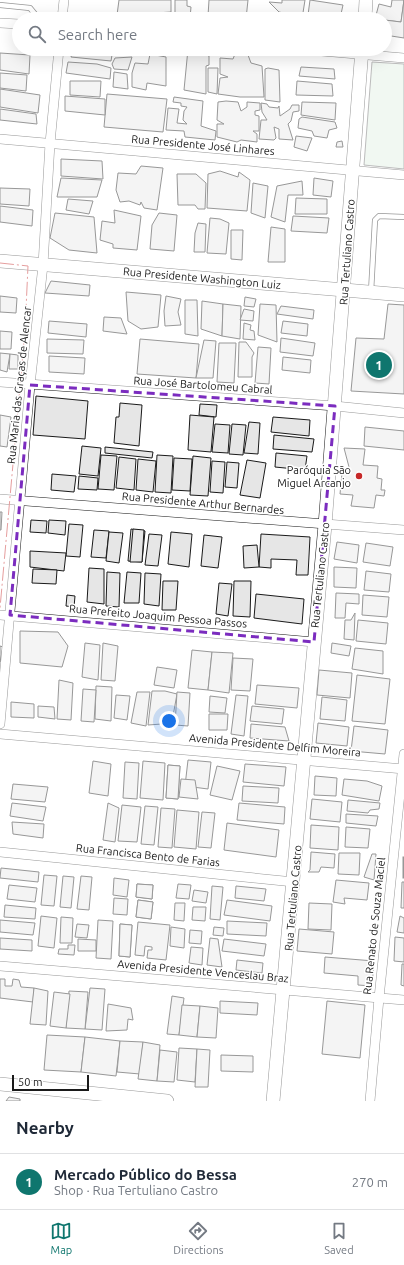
<!DOCTYPE html>
<meta charset="utf-8">
<style>
:root{--surface:#fff;--page:#f2f2f3;--text:#1f2937;--muted:#747a83;--line:#e0e1e3;--accent:#0f766e}
body{margin:0;font-family:Ubuntu,sans-serif;background:var(--page);color:var(--text)}
.scale{position:absolute;left:12px;bottom:10px;width:77px;box-sizing:border-box;padding-left:4px;border:2px solid #1a1a1a;border-top:0;font-size:11px;line-height:14px;white-space:nowrap;color:#1a1a1a;-webkit-text-stroke:3px #fff;paint-order:stroke}
.you{position:absolute;left:169px;top:721px;width:14px;height:14px;margin:-10px;border:3px solid #fff;border-radius:50%;background:#1a73e8;box-shadow:0 0 0 6px #1a73e833}
.badge{display:grid;place-items:center;width:26px;height:26px;border-radius:50%;background:var(--accent);color:#fff;font-size:13px;font-weight:700}
.pin{position:absolute;translate:-50% -50%;border:2px solid #fff;box-shadow:0 1px 4px #0006}
.list{margin:0;padding:0;list-style:none}
h2{display:flex;justify-content:space-between;align-items:center;height:52px;margin:0;padding:0 16px;font-size:17px}
h2 small{font-size:13px;font-weight:400;color:var(--muted)}
.list li{display:grid;grid-template-columns:26px 1fr auto;gap:12px;align-items:center;box-sizing:border-box;height:56px;padding:0 16px;border-top:1px solid var(--line)}
.list b{display:block;font-size:15px;white-space:nowrap}
.list p{margin:0;font-size:13px;white-space:nowrap;color:var(--muted)}
.list em{font-size:13px;font-style:normal;color:var(--muted)}
.icon{flex:none;width:22px;height:22px;fill:none;stroke:currentColor;stroke-width:2;stroke-linecap:round;stroke-linejoin:round}
.map{position:relative;flex:none;width:404px;height:1101px;overflow:hidden}
.search{position:absolute;background:var(--surface);box-shadow:0 4px 16px #0002;left:12px;right:12px;top:12px;height:44px;display:flex;align-items:center;gap:10px;box-sizing:border-box;padding:0 14px;border-radius:22px;color:var(--muted);font-size:15px}
.sheet{height:108px;background:var(--surface)}
nav{display:flex;justify-content:space-around;align-items:center;box-sizing:border-box;height:56px;border-top:1px solid var(--line);background:var(--surface);font-size:11px;color:var(--muted)}
nav a{display:grid;justify-items:center;gap:2px}
nav .on{color:var(--accent)}
.map>svg:first-child{display:block}
.green{fill:#e0efe3;stroke:#6a6a6a}
.building{fill:#e6e6e6;stroke:#1a1a1a}
.lines{fill:none;stroke-linecap:round;stroke-linejoin:round}
.lane-casing{stroke:#1a1a1a;stroke-width:6}
.street-casing{stroke:#1a1a1a;stroke-width:10}
.secondary-casing{stroke:#1a1a1a;stroke-width:14}
.lane{stroke:#fff;stroke-width:4.5}
.street{stroke:#fff;stroke-width:9}
.secondary{stroke:#fff;stroke-width:13}
.power{stroke:#c62828;stroke-width:1;stroke-dasharray:14 3 2 3;stroke-linecap:butt}
.marked{fill:none;stroke:#7b2cbf;stroke-width:3;stroke-dasharray:8 5;stroke-linejoin:round}
.poi-dot{fill:#c62828;stroke:#fff;stroke-width:1.5}
.labels{text-anchor:middle;stroke-width:3;stroke-linejoin:round;paint-order:stroke}
.street-label{font-size:11px;fill:#1a1a1a;stroke:#fff}
.poi-label{font-size:11px;fill:#1a1a1a;stroke:#fff;text-anchor:end}
</style>
<div class="map">
<svg width="404" height="1101" viewBox="0 0 404 1101">
<rect width="100%" height="100%" fill="#fff"/>
<polygon class="green" points="372,62 404,64 404,169 364,165"/>
<g class="building">
<polygon points="119,0 171,0 171,12 156,13 150,16 138,15 131,17 117,15"/>
<polygon points="175,0 187,0 187,6 191,7 190,18 172,15 175,12"/>
<polygon points="209,0 248,0 246,19 208,16"/>
<polygon points="282,0 305,0 302,19 281,19 282,16 287,17 288,14 279,12 269,2 282,3"/>
<polygon points="310,0 343,5 341,14 338,13 337,19 323,19 322,17 308,15"/>
<polygon points="392,0 404,0 401,22 375,19 379,4 391,7"/>
<polygon points="404,0 404,38 385,35 385,20 401,22"/>
<polygon points="73,49 113,49 111,61 71,57"/>
<polygon points="188,49 204,49 203,54 209,56 209,65 206,66 206,94 184,90"/>
<polygon points="0,53 30,55 29,74 0,70"/>
<polygon points="150,54 166,57 166,86 147,83 146,90 132,87 132,73 135,63 148,64"/>
<polygon points="235,54 248,55 251,63 262,66 264,97 240,97 218,94 220,78 228,77 220,74 220,58 233,59"/>
<polygon points="132,57 128,70 114,69 112,64 115,58"/>
<polygon points="68,62 97,64 111,68 110,79 66,73"/>
<polygon points="301,67 334,69 335,79 299,76"/>
<polygon points="208,68 218,68 217,94 208,92"/>
<polygon points="268,68 279,70 280,102 265,100 265,69"/>
<polygon points="114,72 127,74 128,89 113,87"/>
<polygon points="0,73 27,75 26,91 0,88"/>
<polygon points="70,81 101,81 100,97 70,95"/>
<polygon points="297,81 332,84 333,96 296,95"/>
<polygon points="0,89 40,95 38,113 0,107"/>
<polygon points="107,94 167,99 163,132 104,127"/>
<polygon points="65,96 105,99 105,115 65,111"/>
<polygon points="174,97 203,101 201,126 216,131 215,140 185,137 184,131 166,130 168,108 179,109 177,123 187,124 183,120 184,111 187,107 181,106 181,103 173,102"/>
<polygon points="226,101 238,102 241,111 247,107 247,102 260,103 260,110 255,111 255,115 259,116 259,131 253,131 257,134 257,142 241,140 237,142 217,137 217,124 224,124 217,120 218,102"/>
<polygon points="302,102 336,103 335,120 301,115"/>
<polygon points="261,103 267,104 269,107 278,108 279,106 280,116 290,109 292,105 299,105 299,111 293,112 291,121 288,124 293,140 279,139 279,129 274,127 276,138 274,140 259,139 261,120 267,120 262,112"/>
<polygon points="0,109 36,114 37,124 0,120"/>
<polygon points="302,117 335,122 337,128 329,130 327,138 314,136 312,131 298,128 299,119"/>
<polygon points="296,136 312,138 307,151 294,147"/>
<polygon points="342,141 343,147 336,147 337,142"/>
<polygon points="61,159 102,161 103,179 61,176"/>
<polygon points="141,166 163,168 157,210 144,208 141,202 140,205 129,201 120,202 116,190 118,173 136,174"/>
<polygon points="220,171 238,177 239,172 250,180 247,211 207,208 208,174"/>
<polygon points="177,174 196,174 206,183 205,209 198,209 195,205 178,205"/>
<polygon points="61,178 102,180 97,197 57,197"/>
<polygon points="314,178 333,181 331,197 313,195"/>
<polygon points="302,181 303,195 288,195 285,222 271,217 277,186"/>
<polygon points="253,183 268,186 265,218 251,213"/>
<polygon points="0,188 30,189 29,206 0,204"/>
<polygon points="296,198 327,199 327,214 295,214"/>
<polygon points="68,199 93,201 89,214 66,210"/>
<polygon points="0,206 33,210 32,226 0,222"/>
<polygon points="114,210 141,216 137,250 113,248 113,244 100,240 102,221 115,223"/>
<polygon points="55,213 94,217 97,253 69,250 50,238"/>
<polygon points="159,213 177,215 174,251 150,249 152,225"/>
<polygon points="293,216 329,218 327,233 291,231"/>
<polygon points="210,218 220,219 229,223 226,254 207,253"/>
<polygon points="198,223 206,224 205,252 194,252 195,233"/>
<polygon points="271,227 285,229 285,262 268,262"/>
<polygon points="231,230 243,230 242,260 231,259"/>
<polygon points="51,281 90,285 89,296 45,293"/>
<polygon points="126,292 161,295 158,327 141,329 128,321"/>
<polygon points="0,296 17,298 16,313 0,312"/>
<polygon points="166,296 181,299 178,312 181,325 165,326 164,311"/>
<polygon points="245,297 256,299 254,307 244,306"/>
<polygon points="185,300 197,300 198,336 185,334"/>
<polygon points="202,301 223,304 222,336 201,329"/>
<polygon points="223,304 241,306 240,339 222,336"/>
<polygon points="260,304 276,305 277,342 258,335"/>
<polygon points="388,304 404,305 404,394 351,391 356,338 384,339"/>
<polygon points="281,306 314,310 313,319 277,314"/>
<polygon points="244,309 254,311 253,321 240,320"/>
<polygon points="104,317 121,318 127,334 103,331"/>
<polygon points="49,321 87,324 86,337 48,333"/>
<polygon points="283,321 308,324 307,336 281,333"/>
<polygon points="244,323 251,325 250,330 254,331 255,340 243,339"/>
<polygon points="0,331 12,332 11,349 0,349"/>
<polygon points="281,338 315,343 313,356 280,352"/>
<polygon points="47,339 84,340 83,354 47,353"/>
<polygon points="140,339 199,344 196,378 137,374"/>
<polygon points="204,340 216,341 213,378 196,378"/>
<polygon points="239,342 246,342 254,353 252,357 252,377 238,377"/>
<polygon points="219,343 236,343 234,383 217,382"/>
<polygon points="258,347 271,348 269,384 255,383"/>
<polygon points="0,353 10,354 7,372 0,370"/>
<polygon points="10,354 18,355 18,369 9,369"/>
<polygon points="49,356 85,358 84,374 49,372"/>
<polygon points="283,357 311,360 310,373 282,370"/>
<polygon points="36,396 88,401 85,439 33,435"/>
<polygon points="120,403 142,405 139,446 114,443 116,417 119,417"/>
<polygon points="200,404 217,405 216,417 199,415"/>
<polygon points="0,415 11,417 7,447 0,446"/>
<polygon points="190,415 214,417 211,452 188,450"/>
<polygon points="273,417 310,420 309,436 271,432"/>
<polygon points="249,422 260,423 258,454 244,453"/>
<polygon points="215,424 230,425 228,453 212,452"/>
<polygon points="232,424 246,425 243,455 229,454"/>
<polygon points="365,427 404,431 404,450 364,446"/>
<polygon points="274,435 314,439 312,452 273,449"/>
<polygon points="82,446 101,448 98,476 79,474"/>
<polygon points="105,447 153,452 152,458 105,453"/>
<polygon points="344,448 365,449 363,465 378,466 377,478 382,479 381,490 385,490 384,496 376,495 374,508 351,506 353,495 340,494 342,473 349,467"/>
<polygon points="276,453 307,456 305,470 275,467"/>
<polygon points="101,455 117,456 114,490 98,489"/>
<polygon points="157,455 173,456 171,493 155,492"/>
<polygon points="193,456 211,458 208,496 190,495"/>
<polygon points="119,457 136,459 134,490 116,488"/>
<polygon points="174,458 192,459 190,491 172,490"/>
<polygon points="138,459 156,461 153,492 136,490"/>
<polygon points="247,460 266,463 260,498 240,495"/>
<polygon points="212,461 225,462 223,493 210,492"/>
<polygon points="227,462 239,463 237,488 225,487"/>
<polygon points="52,474 76,476 74,492 51,490"/>
<polygon points="79,476 98,478 97,490 78,489"/>
<polygon points="0,512 2,512 1,530 0,530"/>
<polygon points="31,520 47,521 46,533 30,532"/>
<polygon points="49,520 66,521 65,535 48,533"/>
<polygon points="69,524 83,525 80,557 66,556"/>
<polygon points="131,529 145,531 142,562 128,561"/>
<polygon points="133,529 144,530 142,562 130,562"/>
<polygon points="94,530 109,531 106,558 91,557"/>
<polygon points="109,532 123,533 119,563 106,561"/>
<polygon points="171,532 192,534 189,567 168,564"/>
<polygon points="149,534 162,535 158,566 145,565"/>
<polygon points="261,534 310,537 308,575 296,575 297,560 271,559 271,568 259,567"/>
<polygon points="204,535 222,537 218,568 201,566"/>
<polygon points="337,542 359,545 357,563 334,559"/>
<polygon points="366,543 393,547 390,566 363,562"/>
<polygon points="257,545 259,567 244,568 243,546"/>
<polygon points="30,551 66,553 64,571 30,567"/>
<polygon points="334,567 357,568 356,588 334,587"/>
<polygon points="89,568 104,569 104,604 87,602"/>
<polygon points="33,569 57,570 56,584 32,583"/>
<polygon points="366,571 391,574 389,592 364,590"/>
<polygon points="107,572 120,573 119,607 106,606"/>
<polygon points="127,572 141,573 139,603 124,603"/>
<polygon points="145,573 161,574 159,606 144,604"/>
<polygon points="163,581 178,581 176,610 162,610"/>
<polygon points="234,581 251,581 250,617 233,616"/>
<polygon points="219,583 232,584 228,616 216,614"/>
<polygon points="336,593 359,594 359,604 346,603 345,618 335,618"/>
<polygon points="256,594 304,599 302,624 254,618"/>
<polygon points="67,595 75,596 74,607 66,606"/>
<polygon points="363,595 389,597 387,617 362,615"/>
<polygon points="355,613 354,640 344,639 345,620 351,620"/>
<polygon points="358,620 388,623 386,644 356,641"/>
<polygon points="20,631 58,632 68,646 62,667 20,663"/>
<polygon points="85,643 100,645 98,680 82,677"/>
<polygon points="103,643 118,646 115,681 101,680"/>
<polygon points="332,643 351,646 349,656 331,653"/>
<polygon points="0,646 3,647 0,662"/>
<polygon points="355,648 383,651 383,674 352,669"/>
<polygon points="192,650 212,652 208,690 188,688"/>
<polygon points="212,652 233,653 229,693 208,690"/>
<polygon points="233,658 253,659 250,691 231,690"/>
<polygon points="157,667 177,670 174,688 154,685"/>
<polygon points="319,670 352,673 350,698 317,695"/>
<polygon points="357,675 390,679 385,724 352,721"/>
<polygon points="59,680 73,683 71,720 57,719"/>
<polygon points="257,685 299,688 297,708 255,704"/>
<polygon points="96,686 112,687 111,721 95,719"/>
<polygon points="83,689 96,690 94,722 81,721"/>
<polygon points="152,691 165,691 177,694 171,727 162,724 148,725"/>
<polygon points="137,692 150,692 146,726 131,723"/>
<polygon points="177,692 190,693 188,726 175,725"/>
<polygon points="116,695 130,696 127,720 114,718"/>
<polygon points="236,695 248,696 244,736 231,734"/>
<polygon points="210,696 227,698 225,713 209,712"/>
<polygon points="322,697 347,700 345,721 320,719"/>
<polygon points="11,702 34,704 34,718 11,717"/>
<polygon points="38,706 54,707 55,719 38,717"/>
<polygon points="252,706 284,709 282,724 250,721"/>
<polygon points="209,714 228,714 227,730 209,730"/>
<polygon points="318,723 349,727 347,746 316,743"/>
<polygon points="251,724 285,727 289,741 250,738"/>
<polygon points="354,726 388,730 385,754 351,751"/>
<polygon points="188,760 211,762 208,789 185,786"/>
<polygon points="93,761 111,764 108,796 89,793"/>
<polygon points="143,761 165,763 163,800 140,798"/>
<polygon points="125,762 139,763 137,799 123,798"/>
<polygon points="245,764 286,767 284,786 243,782"/>
<polygon points="168,765 180,766 178,799 166,798"/>
<polygon points="168,765 180,766 178,799 166,798"/>
<polygon points="217,766 240,771 232,800 210,795"/>
<polygon points="315,776 337,778 336,796 314,795"/>
<polygon points="181,779 195,780 198,799 179,797"/>
<polygon points="344,779 367,781 382,786 379,801 342,795"/>
<polygon points="13,784 48,787 45,802 11,799"/>
<polygon points="243,786 279,788 278,803 242,801"/>
<polygon points="312,799 342,802 340,822 310,819"/>
<polygon points="348,800 380,803 379,809 370,810 368,813 347,811"/>
<polygon points="12,803 46,807 43,821 10,816"/>
<polygon points="108,803 119,808 115,842 103,840"/>
<polygon points="239,803 285,807 284,824 237,820"/>
<polygon points="122,805 141,807 137,842 118,841"/>
<polygon points="145,806 158,807 154,845 141,844"/>
<polygon points="161,808 175,809 172,848 158,847"/>
<polygon points="177,810 199,812 196,849 174,847"/>
<polygon points="202,812 215,813 211,848 198,847"/>
<polygon points="346,814 378,816 376,826 346,823"/>
<polygon points="12,822 44,824 43,838 13,834"/>
<polygon points="227,823 279,830 276,857 224,850"/>
<polygon points="311,825 339,827 338,850 310,848"/>
<polygon points="346,827 370,829 368,848 345,847"/>
<polygon points="311,852 335,854 334,868 321,867 319,872 308,872 310,870"/>
<polygon points="339,853 360,853 359,875 338,874"/>
<polygon points="372,854 376,854 374,880 364,877"/>
<rect x="403" y="857" width="1" height="21"/>
<polygon points="1,868 39,872 38,882 0,878"/>
<polygon points="44,875 57,876 54,906 41,905"/>
<polygon points="63,876 74,877 71,908 60,907"/>
<polygon points="81,876 92,877 89,910 77,909"/>
<polygon points="114,878 129,880 127,897 113,895"/>
<polygon points="336,880 369,883 367,900 344,898 345,904 333,902"/>
<polygon points="402,882 404,882 404,908 401,908"/>
<polygon points="137,884 153,885 152,899 136,897"/>
<polygon points="137,884 153,885 152,899 136,897"/>
<polygon points="178,884 191,885 189,899 176,898"/>
<polygon points="9,885 37,888 35,902 7,899"/>
<polygon points="212,886 223,887 220,920 210,919"/>
<polygon points="236,886 266,889 264,901 235,898"/>
<polygon points="194,890 208,892 206,903 192,901"/>
<polygon points="114,898 128,899 127,915 113,914"/>
<polygon points="138,900 153,902 151,919 136,917"/>
<polygon points="138,900 153,902 151,919 136,917"/>
<polygon points="227,900 272,906 270,921 224,915"/>
<polygon points="175,903 185,903 184,921 174,920"/>
<polygon points="309,903 332,904 331,930 308,929"/>
<polygon points="5,905 36,908 35,919 4,917"/>
<polygon points="193,907 206,907 205,921 192,920"/>
<polygon points="41,916 57,918 54,948 38,946"/>
<polygon points="400,916 404,918 404,933 397,932"/>
<polygon points="61,917 73,918 72,943 60,943"/>
<polygon points="0,920 35,923 33,935 0,932"/>
<polygon points="98,920 113,921 111,959 96,958"/>
<polygon points="227,921 267,923 266,936 227,934"/>
<polygon points="138,922 170,925 166,960 147,958 148,950 152,950 152,947 145,946 144,956 135,955"/>
<polygon points="77,924 89,925 87,938 75,937"/>
<polygon points="120,924 132,925 130,957 119,956"/>
<polygon points="120,924 132,925 130,957 119,956"/>
<polygon points="171,927 185,929 184,948 170,946"/>
<polygon points="214,927 224,928 223,936 213,935"/>
<polygon points="299,929 334,932 332,954 297,951"/>
<polygon points="190,930 202,931 201,944 189,943"/>
<polygon points="395,937 404,938 404,962 394,961"/>
<polygon points="0,938 32,940 32,951 0,949"/>
<polygon points="210,938 218,939 222,967 207,965"/>
<polygon points="78,939 96,940 96,951 78,951"/>
<polygon points="224,939 266,944 264,956 222,951"/>
<polygon points="68,945 75,945 74,955 58,954 59,949 68,949"/>
<polygon points="191,947 203,948 202,965 189,963"/>
<polygon points="325,957 374,961 372,986 358,985 358,976 324,973"/>
<polygon points="237,960 263,963 262,973 236,970"/>
<polygon points="402,964 404,964 404,986 401,985"/>
<polygon points="0,979 5,979 5,986 12,986 13,979 19,980 21,987 34,988 33,1002 0,998"/>
<polygon points="34,988 48,991 46,1025 30,1024"/>
<polygon points="90,988 105,989 102,1030 85,1029"/>
<polygon points="69,991 88,992 85,1029 66,1028"/>
<polygon points="54,992 70,994 66,1028 50,1026"/>
<polygon points="172,996 184,998 179,1035 167,1034"/>
<polygon points="220,1001 258,1003 257,1015 220,1013"/>
<polygon points="327,1001 365,1005 360,1058 322,1054"/>
<polygon points="108,1004 131,1008 133,1020 128,1019 127,1030 106,1031"/>
<polygon points="182,1005 200,1006 197,1037 179,1035"/>
<polygon points="200,1006 218,1008 216,1038 197,1037"/>
<polygon points="47,1035 85,1037 81,1072 44,1070"/>
<polygon points="85,1037 120,1041 116,1076 81,1072"/>
<polygon points="120,1041 143,1042 140,1074 117,1072"/>
<polygon points="143,1042 160,1045 157,1081 138,1079"/>
<polygon points="179,1048 197,1049 195,1082 177,1080"/>
<polygon points="197,1049 210,1050 208,1087 195,1087"/>
<polygon points="160,1050 177,1052 174,1082 157,1081"/>
<polygon points="221,1055 253,1056 253,1072 221,1071"/>
<polygon points="9,1097 20,1099 20,1101 6,1101"/>
</g>
<g class="lines">
<defs>
<g id="lane">
<polyline points="0,5 30,8 39,19"/>
<polyline points="371,292 375,220 379,216 404,217"/>
</g>
<g id="street">
<polyline points="62,19 64,0"/>
<polyline points="0,23 19,24"/>
<polyline points="298,49 404,58"/>
<polyline points="0,139 404,175"/>
<polyline points="0,382 335,406 404,413"/>
<polyline points="0,499 404,530"/>
<polyline points="0,615 314,642"/>
<polyline points="0,724 30,385 43,265 50,143 59,49"/>
<polyline points="0,734 404,769"/>
<polyline points="0,852 294,882"/>
<polyline points="0,966 404,1000"/>
<polyline points="370,1101 379,998 404,754"/>
</g>
<g id="secondary">
<polyline points="365,19 366,0"/>
<polyline points="0,261 404,295"/>
<polyline points="0,1084 167,1101"/>
<polyline points="273,1101 325,525 362,49"/>
</g>
</defs>
<use href="#lane" class="lane-casing"/>
<use href="#street" class="street-casing"/>
<use href="#secondary" class="secondary-casing"/>
<use href="#lane" class="lane"/>
<use href="#street" class="street"/>
<use href="#secondary" class="secondary"/>
<polyline class="power" points="0,263 28,266 25,331 0,608"/>
</g>
<path d="M0 0H404V1101H0ZM30,385L335,406L314,642L10,615Z" fill="#fff" fill-opacity=".55" fill-rule="evenodd"/>
<path class="marked" d="M30,385L335,406L314,642L10,615Z"/>
<circle class="poi-dot" cx="359" cy="476" r="4"/>
<g class="labels">
<g class="street-label">
<text transform="translate(203 145) rotate(5)" y="4">Rua Presidente José Linhares</text>
<text transform="translate(347 252) rotate(-86)" y="4">Rua Tertuliano Castro</text>
<text transform="translate(202 278) rotate(5)" y="4">Rua Presidente Washington Luiz</text>
<text transform="translate(19 385) rotate(-84)" y="4">Rua Maria das Graças de Alencar</text>
<text transform="translate(203 385) rotate(4)" y="4">Rua José Bartolomeu Cabral</text>
<text transform="translate(203 503) rotate(5)" y="4">Rua Presidente Arthur Bernardes</text>
<text transform="translate(320 575) rotate(-84)" y="4">Rua Tertuliano Castro</text>
<text transform="translate(158 616) rotate(5)" y="4">Rua Prefeito Joaquim Pessoa Passos</text>
<text transform="translate(275 745) rotate(5)" y="4">Avenida Presidente Delfim Moreira</text>
<text transform="translate(148 855) rotate(6)" y="4">Rua Francisca Bento de Farias</text>
<text transform="translate(293 898) rotate(-85)" y="4">Rua Tertuliano Castro</text>
<text transform="translate(374 926) rotate(-84)" y="4">Rua Renato de Souza Maciel</text>
<text transform="translate(203 971) rotate(5)" y="4">Avenida Presidente Venceslau Braz</text>
</g>
<g class="poi-label">
<text x="351" y="474">Paróquia São<tspan x="351" dy="13">Miguel Arcanjo</tspan></text>
</g>
</g>
</svg>
<div class="scale">50 m</div>
<div class="you"></div>
<div class="pin badge" style="left:379px;top:365px">1</div>
<div class="search"><svg class="icon" aria-label="search" viewBox="0 0 24 24"><circle cx="10" cy="10" r="6"/><path d="M15 15l6 6"/></svg>Search here</div>
</div>
<section class="sheet">
<h2>Nearby<small></small></h2>
<ul class="list">
<li><span class="badge">1</span><div><b>Mercado Público do Bessa</b><p>Shop · Rua Tertuliano Castro</p></div><em>270 m</em></li>
</ul>
</section>
<nav>
<a class="on"><svg class="icon" aria-label="map" viewBox="0 0 24 24"><path d="M3 6l6-2 6 2 6-2v14l-6 2-6-2-6 2zM9 4v14M15 6v14"/></svg>Map</a>
<a><svg class="icon" aria-label="directions" viewBox="0 0 24 24"><path d="M12 3l9 9-9 9-9-9zM9 14v-3h6M13 9l2 2-2 2"/></svg>Directions</a>
<a><svg class="icon" aria-label="saved" viewBox="0 0 24 24"><path d="M7 4h10v16l-5-4-5 4z"/></svg>Saved</a>
</nav>
